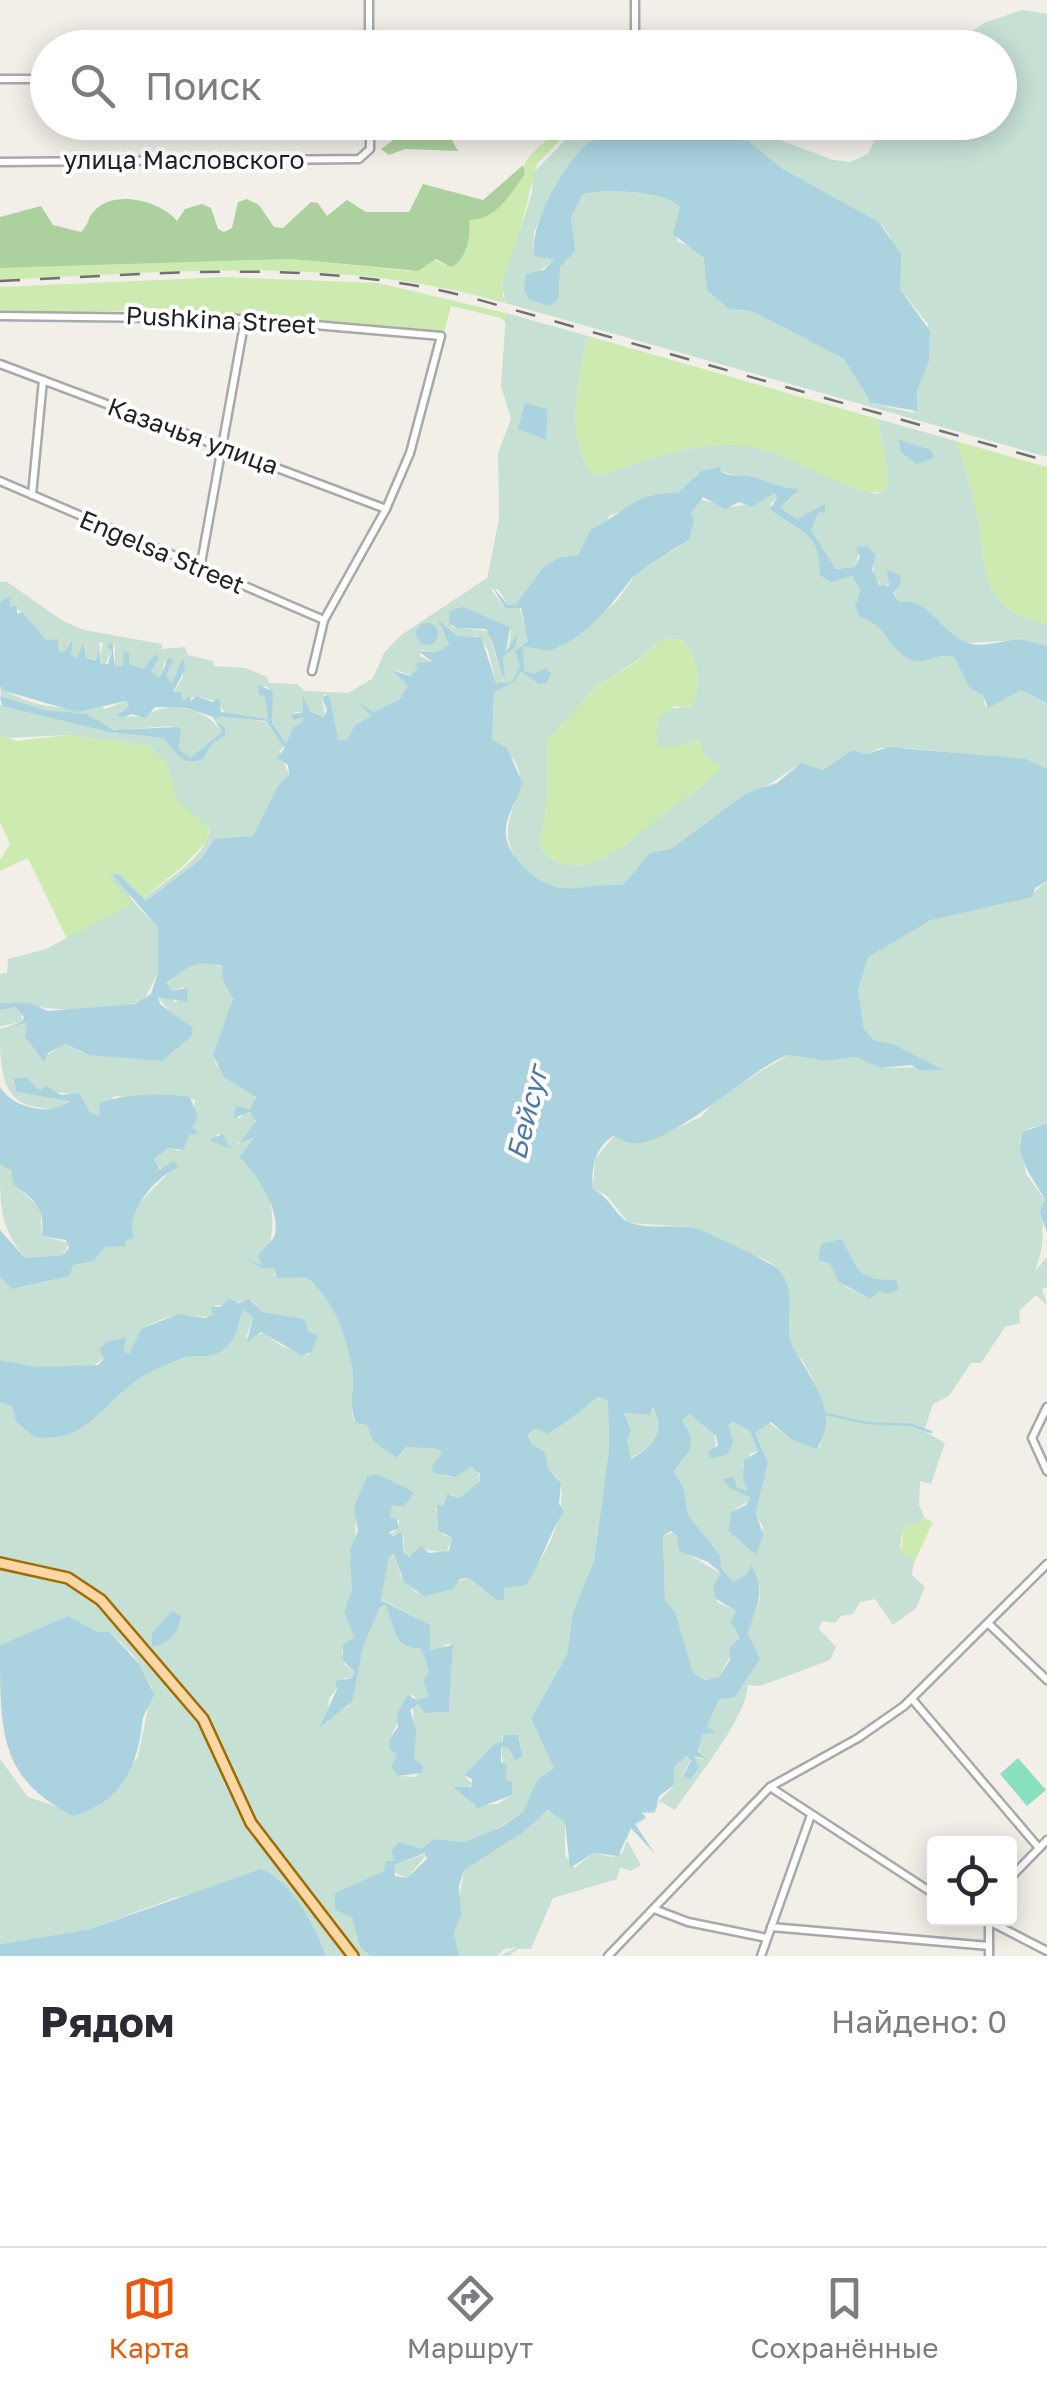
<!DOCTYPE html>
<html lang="ru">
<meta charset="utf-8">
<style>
:root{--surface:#fff;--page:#f2f2f3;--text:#2b2b33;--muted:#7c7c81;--line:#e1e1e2;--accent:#ea580c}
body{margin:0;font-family:"Golos Text",sans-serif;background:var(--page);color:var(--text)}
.controls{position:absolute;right:30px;bottom:30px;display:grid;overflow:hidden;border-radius:10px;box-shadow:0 5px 25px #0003}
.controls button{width:90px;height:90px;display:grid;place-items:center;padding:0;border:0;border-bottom:2px solid var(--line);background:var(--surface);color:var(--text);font:50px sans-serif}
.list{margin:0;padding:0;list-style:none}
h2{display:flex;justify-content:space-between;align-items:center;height:130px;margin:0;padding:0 40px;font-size:42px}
h2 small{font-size:32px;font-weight:400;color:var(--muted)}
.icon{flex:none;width:55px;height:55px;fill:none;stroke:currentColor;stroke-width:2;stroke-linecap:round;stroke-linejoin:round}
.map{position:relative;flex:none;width:1047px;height:1956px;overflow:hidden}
.search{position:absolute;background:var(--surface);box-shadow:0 5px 25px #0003;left:30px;right:30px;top:30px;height:110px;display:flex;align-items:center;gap:25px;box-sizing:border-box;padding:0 35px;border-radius:55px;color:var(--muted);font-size:38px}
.sheet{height:290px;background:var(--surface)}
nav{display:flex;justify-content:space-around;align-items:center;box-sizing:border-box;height:140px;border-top:2px solid var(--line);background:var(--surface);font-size:28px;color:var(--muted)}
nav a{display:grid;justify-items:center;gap:5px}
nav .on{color:var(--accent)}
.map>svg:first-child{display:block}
.grass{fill:#cdebb0}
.forest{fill:#add19e}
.wetland{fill:#c6e0d4;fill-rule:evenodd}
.pitch{fill:#88e0be}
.water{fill:#aad3df;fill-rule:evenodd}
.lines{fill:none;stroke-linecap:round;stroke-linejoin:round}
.stream{stroke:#aad3df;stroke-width:2.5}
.minor-casing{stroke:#a9a9a9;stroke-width:11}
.major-casing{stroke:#a06b00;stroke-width:14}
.minor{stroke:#fff;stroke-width:6}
.major{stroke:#fcd6a4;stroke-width:9}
.rail{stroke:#707070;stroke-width:2.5;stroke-dasharray:20 20;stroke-linecap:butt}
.labels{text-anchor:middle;stroke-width:8;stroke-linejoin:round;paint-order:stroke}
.street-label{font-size:25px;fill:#222;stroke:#fff}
.water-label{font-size:28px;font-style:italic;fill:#4a7aab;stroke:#fff}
</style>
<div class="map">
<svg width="1047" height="1956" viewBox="0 0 1047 1956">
<rect width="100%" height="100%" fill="#f2efe9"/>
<g class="grass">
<path d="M553,135L560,140L537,164L503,295L505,303C337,255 173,272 0,280V268L291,259L410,271L431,259L446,265L468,220C504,217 512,190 525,164C530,152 544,143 553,135Z"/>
<polygon points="225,277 378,283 506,313 506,324 501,318 451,306 444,333 124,311 0,313 0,287"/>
<path d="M588,336L878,419L888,479L885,491C854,502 778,450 739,446C696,441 643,460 603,475L592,473C564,437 578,376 588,336Z"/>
<path d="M956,441L1047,467V624C985,613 985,574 979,525C975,497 965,468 956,441Z"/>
<path d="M663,638L683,640C699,658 702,688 691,708L673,706L681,745L699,741L705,757L723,766C705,786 682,799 662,816C632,840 575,893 540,847L547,740L597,686L634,664Z"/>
<polygon points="0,735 17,741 68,735 150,746 166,763 178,801 210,828 206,842 181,868 143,898 123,876 133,904 67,939 28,858 0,871 0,860 10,844 0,822"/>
<polygon points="925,1518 933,1522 914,1563 901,1554 903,1529"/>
</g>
<g class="forest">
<polygon points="431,134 449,135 458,151 405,149 389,155 381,149 396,138 416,140"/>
<path d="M523,165L525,174C509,196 497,219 469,220C471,236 467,260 451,267L436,259L418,271L291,259L0,268V217L41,206L53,225L81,232C89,225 87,218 94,211C115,188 162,202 177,221L185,209L202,204L211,208L218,229L224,232L232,228L238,202L247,199L259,205L274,227L283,228L311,202L318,203L327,216L347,200L366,212H409L423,184L483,200Z"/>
</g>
<g class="wetland">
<path d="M1022,10L1047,14V457L505,303L503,282L532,193L533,173L582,123H639L635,129L586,144L550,197L534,232L533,251L554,259L538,273L559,299L560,267L573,244L571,217L583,194C605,188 665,191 680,207L677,241L698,250L736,310L752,311L844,359L871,403L914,413L928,324L900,289C898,262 899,243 879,222L783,169L740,134L704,123H735L833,160L850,162L868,154L882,123L1000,122V48L949,47L984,23Z"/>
<path d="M506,313L588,336C578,376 564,438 592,473L603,475C649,458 712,436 761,449C801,460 836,486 876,494L885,491L888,479L878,419L956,441C965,468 975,497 979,525C985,574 985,613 1047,624V646L1024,640L967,643L945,630L927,610L899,602L889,582L884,588L874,577L873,561L859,553L855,567L836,569L811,530L819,512H826L816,510L797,519L780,508L796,494L790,490C764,487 735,475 713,469L697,474L678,494L610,515C609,520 585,544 578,555C534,566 547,576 517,603L508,605L498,589H491L505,608L519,607L529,640L516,650L522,668L523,646L559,647L616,602L635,575L689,540L694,522L691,513L698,499L731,507L755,503L773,493L777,498L770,504C781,529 833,532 819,571L852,576L860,590L856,601L867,619C888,623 890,647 907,657C924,667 939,651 954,657L970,689L983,695L985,707L1021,690L1047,703V769L997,757L907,748H880L866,754L852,750L823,770L800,764L671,849L650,854L623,885C600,883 579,893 554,887C540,884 532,877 523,867C476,815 560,783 492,741L494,692L505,686L496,683L488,650L478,636L457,637L440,625L449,645L437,652L420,650V656L433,662L412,676L396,670L409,686L400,699L373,712L358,701L371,716L355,725L347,740L338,739L326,694L322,697L325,717L309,710L302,694L303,712H293L303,717V722L293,729L286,744L272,721L268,687L263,686L269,719L226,714L216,701L196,696L183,701L173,693L183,677V667L172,683L167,678L165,659L161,677L151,672L158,661L143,669L129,664V653L123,667L115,666V644L105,665L99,661L103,643L98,642L96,659L86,658L85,644L77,658L71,654V639L66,650L59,652L58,641L46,640L17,608L10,607L11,599L0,603V582H7L63,621L84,630L162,644V649L185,647L188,655L213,661L214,666L246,668L267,677L269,683L297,684L305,691L348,693L373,678L384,653L401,635L487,578L499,519L498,453L511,419L501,386ZM525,403L548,409L546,440L519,429ZM451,617L511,630L508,653L503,657L504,682L488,631L452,627ZM663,638L683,640C699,658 702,688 691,708C665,705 652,718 658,745L668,748L699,741L705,757L722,766C705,787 682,799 661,816C632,841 574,893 540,847L547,794V740L597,686L634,663Z"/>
<path d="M0,686C23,706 71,713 99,704L105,709L126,701L129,706L119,713L121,718C129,715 139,718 145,715C174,701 203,707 222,732L190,758L179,749L181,729L168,726L120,730L106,728L90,716L46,710L1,696Z"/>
<path d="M0,705L109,732L163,738C177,751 179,768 203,759L212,744L225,735L215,721L218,715L266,722L285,746L279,751L289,775L253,836L212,841L201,859L146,901L119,875L129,897L158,928V973L144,1000C99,1018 44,1007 0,1003V974L7,973L8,959L46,949L132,904L110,879L112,872L120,873L144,898C165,881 208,857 210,828L178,802L166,763L150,746L68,735L5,738L0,735Z"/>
<path d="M1047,881V1123L1028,1129L1019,1140L1026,1174L1045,1200C1040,1230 1047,1240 1035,1271L1047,1257V1287L1042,1289L1047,1305L1036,1295L1019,1311L1020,1323L1005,1327L981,1363H971L949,1396L933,1404L924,1431L945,1443L931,1484L920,1481L919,1505L925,1518L903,1529L900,1547L904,1556L914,1559L912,1575L925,1587L916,1608L893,1625L875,1599L860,1602L853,1614L841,1616L835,1623L822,1621L819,1629L836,1647L830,1660L760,1686L748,1685C746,1719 694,1781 675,1810L659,1801L655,1813H643L646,1818L634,1827L644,1818L642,1813C655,1806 664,1796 674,1785V1767L683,1757L691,1758L685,1772L692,1780L699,1768L693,1756L704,1760L698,1748L702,1734L714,1731L707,1726L719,1700C741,1699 747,1675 760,1659L748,1633C757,1600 768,1601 752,1566L763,1527L756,1515L768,1463L755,1433L767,1421L792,1440L820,1447C832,1415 820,1391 804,1363C800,1357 793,1351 791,1344C783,1310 799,1263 752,1256L692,1227L629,1223L606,1195L593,1189L595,1159L614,1136L649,1141L701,1117L718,1097L788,1055L827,1061L855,1057L881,1068L930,1067L893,1044L874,1040L864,1029L858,990L868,956C892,941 917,924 945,915C970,908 1000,909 1021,896L1027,898ZM844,1242L851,1265L869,1277L887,1280L892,1289L880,1291L870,1299L844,1286L830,1264L818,1260L821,1244Z"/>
<path d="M204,961L224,968L223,981L233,997L215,1062C225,1081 247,1081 257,1101L250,1110L234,1107L238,1119L247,1112L256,1116C255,1132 243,1145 228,1146L219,1134L215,1135L228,1148L255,1138L240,1157C276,1190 279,1222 264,1266L250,1261L263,1269L274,1268L275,1276L307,1277C336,1303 344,1331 352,1366C356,1385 348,1402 354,1421L367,1425L372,1440L399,1457L406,1447L438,1449L442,1453L434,1473L451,1477L474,1467L481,1478L474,1490L460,1498L450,1494L444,1506L436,1508L443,1535L452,1538L446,1553L418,1548L412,1556H405L403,1534L390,1535L399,1527V1520L390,1518L392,1505L405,1501L413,1491L367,1476C350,1513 358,1550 352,1589C351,1597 346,1605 344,1612L354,1637L342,1650L344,1664L355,1672L352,1678H344L329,1699L327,1724L330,1717L349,1706L363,1647L380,1606L385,1605C395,1623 391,1652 421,1648L429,1673L424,1684L429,1696L417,1700L412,1694L389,1740L397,1754L391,1767L399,1776L416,1777L422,1766L414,1759L413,1707L418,1704L424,1713L449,1712L453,1648L449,1643L436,1651L430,1650V1625L381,1599L389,1557L395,1555L401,1577L417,1593L469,1578L498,1601L504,1597V1588C541,1583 566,1515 561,1485C559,1475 551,1474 548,1467C545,1462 547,1457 545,1452L532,1444L529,1435L537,1427L550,1433L598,1397L608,1401L609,1449L594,1561L573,1612L567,1655L533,1714L554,1768L537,1780L523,1812L488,1835L463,1842L434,1839L422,1849L391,1851L394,1861L386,1862L384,1871L335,1893L352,1917L360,1947L370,1956H358L256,1823L206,1715L101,1595L72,1575L0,1560V1402L12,1406L16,1422L34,1437C90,1446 103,1395 146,1374C154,1371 183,1358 188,1357C198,1356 210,1358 218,1353C237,1343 236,1322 244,1310L253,1318L246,1338L264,1333L281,1346L308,1355L317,1335L308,1331L305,1319L263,1312L251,1300L215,1306L213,1314C200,1320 194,1314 181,1315C168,1315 153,1323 141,1329L131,1353L124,1352L125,1345L91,1367H38L0,1360V1277L18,1288L70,1276L73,1265L96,1259L105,1247L134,1237C118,1206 168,1186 173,1161L161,1170L154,1159L168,1148L181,1151L189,1135L200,1132L192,1129L195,1100C176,1091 160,1097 140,1099C132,1100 124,1096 115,1096L99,1109L101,1116L89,1111L72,1094L40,1090L26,1077L12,1080L19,1093L67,1098L69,1104C55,1111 45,1109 30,1106C0,1097 0,1063 0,1029L27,1023V1040L38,1054L47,1055L64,1044L83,1053L162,1061L191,1037L158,997L169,996L176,1003L178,998L189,1000L184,987L171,991L166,986L177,973ZM502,1736L519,1737L523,1755L513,1758L507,1747H501L505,1779L513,1782L512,1795L498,1804L474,1805L460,1792L472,1784L464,1775L495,1743H503Z"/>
<polygon points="11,1006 21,1008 22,1022 0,1026 0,1010"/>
<path d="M0,1164L9,1168L20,1190L40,1208L42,1236L69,1243L63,1255L25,1258C0,1226 0,1209 0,1164Z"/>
<path d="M654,1407C665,1432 652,1448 630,1458L627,1441L631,1430L624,1413L650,1415Z"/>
<polygon points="690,1414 714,1431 717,1456 727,1455 728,1425 734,1422 750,1431 758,1452 751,1453 743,1465 750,1500 731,1512 728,1531 756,1555 747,1574 733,1582 720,1565 720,1555 688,1515 684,1489 674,1471 690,1450 682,1419"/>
<polygon points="675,1532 684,1552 722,1574 714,1587 717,1602 736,1611 732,1622 740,1638 719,1677 705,1680 693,1673 676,1617 665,1601 663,1536"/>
<polygon points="0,1567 67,1582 98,1603 200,1721 247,1825 349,1956 326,1956 313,1927 283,1885 243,1879 171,1899 90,1929 0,1944 0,1759 28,1797 80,1814 99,1806 138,1757 152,1688 134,1656 111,1632 98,1632 68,1616 0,1645"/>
<polygon points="551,1809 565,1822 565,1855 574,1868 593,1853 612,1857 623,1852 631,1827 626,1839 641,1865 630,1871 620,1867 617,1879 553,1898 531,1949 518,1949 509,1956 500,1955 517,1948 504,1949 497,1956 459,1956 454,1932 464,1870"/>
<polygon points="428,1853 407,1878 393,1872 394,1865"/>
</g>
<polygon class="pitch" points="1018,1758 1046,1790 1027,1806 1000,1774"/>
<g class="water">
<path d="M639,123H704L740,134L783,169L879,222L901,254L900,289L930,331L929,361L917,391V411L871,403L844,359L752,311L729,309L707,290L704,258L673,234L680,207C666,191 605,188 583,194L571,217L575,251L560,267L559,298L550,306L529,299L524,290L526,274L544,270L554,259L534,256C529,225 565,162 588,143C600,134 621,133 635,129Z"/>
<polygon points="525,403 548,409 546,440 518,429"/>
<polygon points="899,440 931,450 934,458 916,464 901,452"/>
<path d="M720,467L721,472C733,478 741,474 753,477C770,482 782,489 800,489L780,508L797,519L825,504V513L819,512L811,530L836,569L855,567L860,557L856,548L866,546L876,555L872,569L879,585L889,586L887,570L900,575L901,583L893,593L899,602C931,598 939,632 968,643C985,649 1007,638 1024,640C1031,641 1040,644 1047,646V703L1021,690L988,708L983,695L970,689L954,657C939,651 922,668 907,658C885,643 888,627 859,616L855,606L860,590L852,576L831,582L820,575C820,528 801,535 770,509L777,498L774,493L752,507L739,502L725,509L703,497L691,513L694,522L689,540C681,544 635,574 631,579C609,608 585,638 549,651L523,646L524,671L535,674L546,668L551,674L546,683L539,684L521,671L514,682L494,692L492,740L507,748L522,782C519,798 508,811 506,827C504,841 511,853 520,863C557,904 579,882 623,885L650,853L671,849L747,793L777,783L801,763L823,770L852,750L866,754L889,747L1026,759L1047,769V881L1035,888L1032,897L931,920L868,957L858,990L864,1029L874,1040L893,1044L943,1070H920L911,1065L881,1068L855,1057L827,1061L788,1055C748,1069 665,1154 627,1142C622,1141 618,1137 613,1136C594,1149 591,1169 593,1189C611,1198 617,1219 631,1223C649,1229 672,1225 691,1227C702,1229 772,1263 778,1269C800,1292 781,1327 794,1349C813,1382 840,1413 817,1449L792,1440L771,1422L755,1433L768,1463L756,1514L763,1534L752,1566C767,1594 756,1605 748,1633L760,1659L735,1697L719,1700L707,1726L716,1732L702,1734L698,1751L706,1759L694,1756L699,1768L691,1780L684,1776L691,1760L686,1756L674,1767V1785L659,1796L654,1811L642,1812L645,1818L635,1824L655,1854L631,1828L618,1856L593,1853L570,1868L565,1822L548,1810L523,1832L464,1870L459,1886L461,1915L454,1932L459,1956H370L360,1947L352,1917L335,1910V1893L384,1871L386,1861H394L391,1851L399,1842L422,1849L434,1839L464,1842L500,1828L523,1812L537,1780L554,1768L531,1718L567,1655L573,1612L594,1561L609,1449L608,1401L598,1397C581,1411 566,1422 548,1434L536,1428L528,1435L532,1444L545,1452L548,1468L561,1483L559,1504L564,1511C548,1535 543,1560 526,1585L504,1588V1599L498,1601L469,1578L460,1579L453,1589L424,1596L404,1582L394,1554L389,1557L381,1600L430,1625V1650L453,1645L449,1712L424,1713L418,1704L410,1710L416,1730L414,1759L423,1766L421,1773L398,1776L391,1767L397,1754L390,1749L389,1740L398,1727L397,1714L408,1695L417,1700L429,1696L423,1682L429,1672L421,1648C391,1651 395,1623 385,1605L380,1607L363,1647L352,1702L320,1727L337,1689L335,1681L352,1678L355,1672L343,1661V1645L354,1637L344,1612L352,1589L350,1550L358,1531L354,1507L367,1476L377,1474L414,1492L404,1507L392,1505L390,1518L397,1519L399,1528L389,1532L393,1536L402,1532L404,1553L409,1557L421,1546L429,1553L449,1551L452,1538L438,1530L437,1505H444L447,1494L460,1498L480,1481V1474L472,1467L455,1477L433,1473L432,1466L442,1453L438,1449L406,1447L397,1458L372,1440L367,1425L356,1423C347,1402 356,1387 352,1367C345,1333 335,1302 307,1277L277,1278L274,1268L263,1269L246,1259L262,1265L258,1256C262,1249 271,1243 274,1237C283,1214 256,1171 239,1157L254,1138L228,1148L209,1140L223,1134L228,1146L239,1144L256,1121L250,1112L234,1118L235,1106L250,1110L256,1097L224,1077L213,1055L233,999L223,981L222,966C199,959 185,967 167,983L171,991L187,988L188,1002L158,997L160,1004L193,1028L191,1037L162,1061L89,1055L65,1044L48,1053L44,1062L25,1037L27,1023L0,1029L22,1022L24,1017L16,1007L0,1010V1003H29L48,1011L135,1004L151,994L158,973V928L113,875H119L146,901L201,859L214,839L253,836L278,786L289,775L288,765L277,758L285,748L266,721L218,716L215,721L225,727V735L212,744L203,759C180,768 176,751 163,738L109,732L2,706L0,696L46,710L86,714L114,730L177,727L181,729L179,749L190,758L222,732L213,717L187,708L155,707L146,718L132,714L122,718L117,715L129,706L126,701L77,712L5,691L0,686V602L11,596L10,607L17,606V613H23L46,640L58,639L59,652L66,650L73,637L71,654L77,658L84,643L86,658L96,660L99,640L100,663L108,664L112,651L107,646L112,643L115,666H123L124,651L129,653V664L143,669L155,654L159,658L151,672L160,677L169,657L173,661L166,675L172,683L183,658L185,669L173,692H181L183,701L190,696L191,701L196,696L213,702L219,698L221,712L268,719L265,697L258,694L259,685L273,692L272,722L286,744L293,728L303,721V717L294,720L291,715L303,712L302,694L310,711L324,717L327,710L322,697L329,695L338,739L347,740L355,725L371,716L356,700L373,712L400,699L408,686L393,671L411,676L418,668L414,663L433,662L418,651L437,652L449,645L438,620L457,636L481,637L496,683L512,682L520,666L515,651L528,641L521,608H505L492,586L508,605L517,603L543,568L558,558L578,555L591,529C625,514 632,492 678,493L701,471ZM653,1407C667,1431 651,1448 631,1459L627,1441L631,1430L624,1413L650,1415ZM690,1414L716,1436L718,1446L708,1451L711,1458L727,1455L733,1441L728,1425L733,1422L750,1431L758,1452L744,1460L743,1479L748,1491L737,1488L734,1477L723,1479L728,1487L750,1497L746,1505L731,1512L728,1531L756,1555L747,1574L733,1582L721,1567L720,1555L688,1515L684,1489L674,1471L690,1450L691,1437L682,1420ZM671,1531L677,1535L679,1551L708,1562L721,1573L713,1587L715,1598L736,1611L731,1622L740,1638L729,1648L730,1660L719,1677L705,1680L693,1673L675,1612L665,1600L663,1536ZM425,1853L427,1859L407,1878L395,1876L394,1865Z"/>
<path d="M463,607L510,627L506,652L518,632L515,647L503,657L505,682C497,665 496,646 486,629L457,628L450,624L449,611Z"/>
<circle cx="427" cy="634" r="11"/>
<path d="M26,1077L40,1090L46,1086L61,1095L79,1093L89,1111L100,1116L99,1104C117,1094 169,1093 190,1097L198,1117L192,1128L201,1133L189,1135L183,1150L168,1148L154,1159L160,1170L173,1161L179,1167C156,1175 123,1216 134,1237L125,1241V1246L105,1247L94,1261L73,1265L70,1276L12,1289L0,1277V1230L25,1258L63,1255L69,1248L66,1240L42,1236C45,1208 35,1200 14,1185L11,1170L0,1164V1087C13,1108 50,1117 70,1101L17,1092L13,1079Z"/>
<path d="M1047,1123V1233L1040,1212L1045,1200C1035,1179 1012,1157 1023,1132Z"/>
<path d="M842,1239C857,1269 857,1280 896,1280L898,1289L887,1294L880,1291L870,1299L839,1282L830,1264L818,1260L821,1244Z"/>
<path d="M229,1299L239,1303L249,1299L263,1312L305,1319L308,1331L318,1335L312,1352L301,1355L261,1332L247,1342L253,1318L244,1310C237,1321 238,1339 224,1349C213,1359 200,1355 187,1357C182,1358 151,1372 145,1375C105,1397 89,1446 34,1437L16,1422L12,1406L0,1402V1360L38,1367L98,1365L104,1359L99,1349L108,1341L126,1338L124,1352L130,1353L141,1329L178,1314L205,1318L213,1314L211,1307H220Z"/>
<path d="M172,1611L181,1616C179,1631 169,1645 152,1646V1633Z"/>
<path d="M68,1616L98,1632H110L139,1664L154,1694C151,1704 143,1713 142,1723C138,1767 119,1804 73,1816C0,1778 0,1736 0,1645Z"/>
<polygon points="503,1735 518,1735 523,1756 515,1760 507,1747 501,1747 501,1762 507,1766 505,1779 513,1782 512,1795 478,1808 453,1787 471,1787 472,1779 464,1775 495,1743 503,1742"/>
<path d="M261,1869C291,1880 316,1928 326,1956H0V1944L90,1929Z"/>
</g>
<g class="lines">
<polyline class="stream" points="825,1414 867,1423 912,1425 931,1432"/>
<defs>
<g id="minor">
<polyline points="369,0 369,48"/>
<polyline points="635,0 635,48"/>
<polyline points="0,79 48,79"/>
<polyline points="0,162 359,159 370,149 370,122"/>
<polyline points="0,316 245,319 441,336 410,453 386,509 324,620 312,671"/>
<polyline points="0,364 386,509"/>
<polyline points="0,481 324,620"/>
<polyline points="32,495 43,380"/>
<polyline points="200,569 245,319"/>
<polyline points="1047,1407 1032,1438 1047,1471"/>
<polyline points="990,1625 1047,1680"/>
<polyline points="912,1699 1039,1848"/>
<polyline points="770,1787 934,1894"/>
<polyline points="1010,1878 1047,1840"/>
<polyline points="654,1909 688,1922 767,1938"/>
<polyline points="983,1918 1047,1951"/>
<polyline points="989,1920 989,1956"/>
<polyline points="771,1927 989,1946"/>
<polyline points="608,1956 770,1787 858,1738 904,1706 1047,1564"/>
<polyline points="761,1956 811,1815"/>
</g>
<polyline id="major" points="0,1563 68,1578 101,1600 203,1719 251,1823 353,1956"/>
</defs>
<use href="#minor" class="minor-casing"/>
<use href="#major" class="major-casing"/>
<use href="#minor" class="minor"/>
<use href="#major" class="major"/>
<path class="rail" d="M0,281C160,274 319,257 476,299L1047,461"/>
</g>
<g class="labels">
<g class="street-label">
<text x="184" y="169">улица Масловского</text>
<text transform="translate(221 320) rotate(3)" y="9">Pushkina Street</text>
<text transform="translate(193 436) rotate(20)" y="9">Казачья улица</text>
<text transform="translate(162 552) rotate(23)" y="9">Engelsa Street</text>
</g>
<g class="water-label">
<text transform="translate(527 1113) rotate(-76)" y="10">Бейсуг</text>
</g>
</g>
</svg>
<div class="controls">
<button><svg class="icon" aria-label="locate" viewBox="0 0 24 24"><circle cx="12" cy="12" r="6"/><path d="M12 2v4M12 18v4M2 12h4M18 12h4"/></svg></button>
</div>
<div class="search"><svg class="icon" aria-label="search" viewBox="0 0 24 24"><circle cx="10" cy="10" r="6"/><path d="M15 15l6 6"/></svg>Поиск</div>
</div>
<section class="sheet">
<h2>Рядом<small>Найдено: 0</small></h2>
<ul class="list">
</ul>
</section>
<nav>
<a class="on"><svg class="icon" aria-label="map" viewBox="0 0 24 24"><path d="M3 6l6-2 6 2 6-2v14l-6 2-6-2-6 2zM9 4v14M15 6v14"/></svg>Карта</a>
<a><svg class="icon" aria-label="directions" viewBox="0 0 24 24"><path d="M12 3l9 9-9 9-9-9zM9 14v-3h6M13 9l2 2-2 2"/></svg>Маршрут</a>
<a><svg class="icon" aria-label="saved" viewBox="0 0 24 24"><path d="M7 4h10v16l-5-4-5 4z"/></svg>Сохранённые</a>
</nav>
